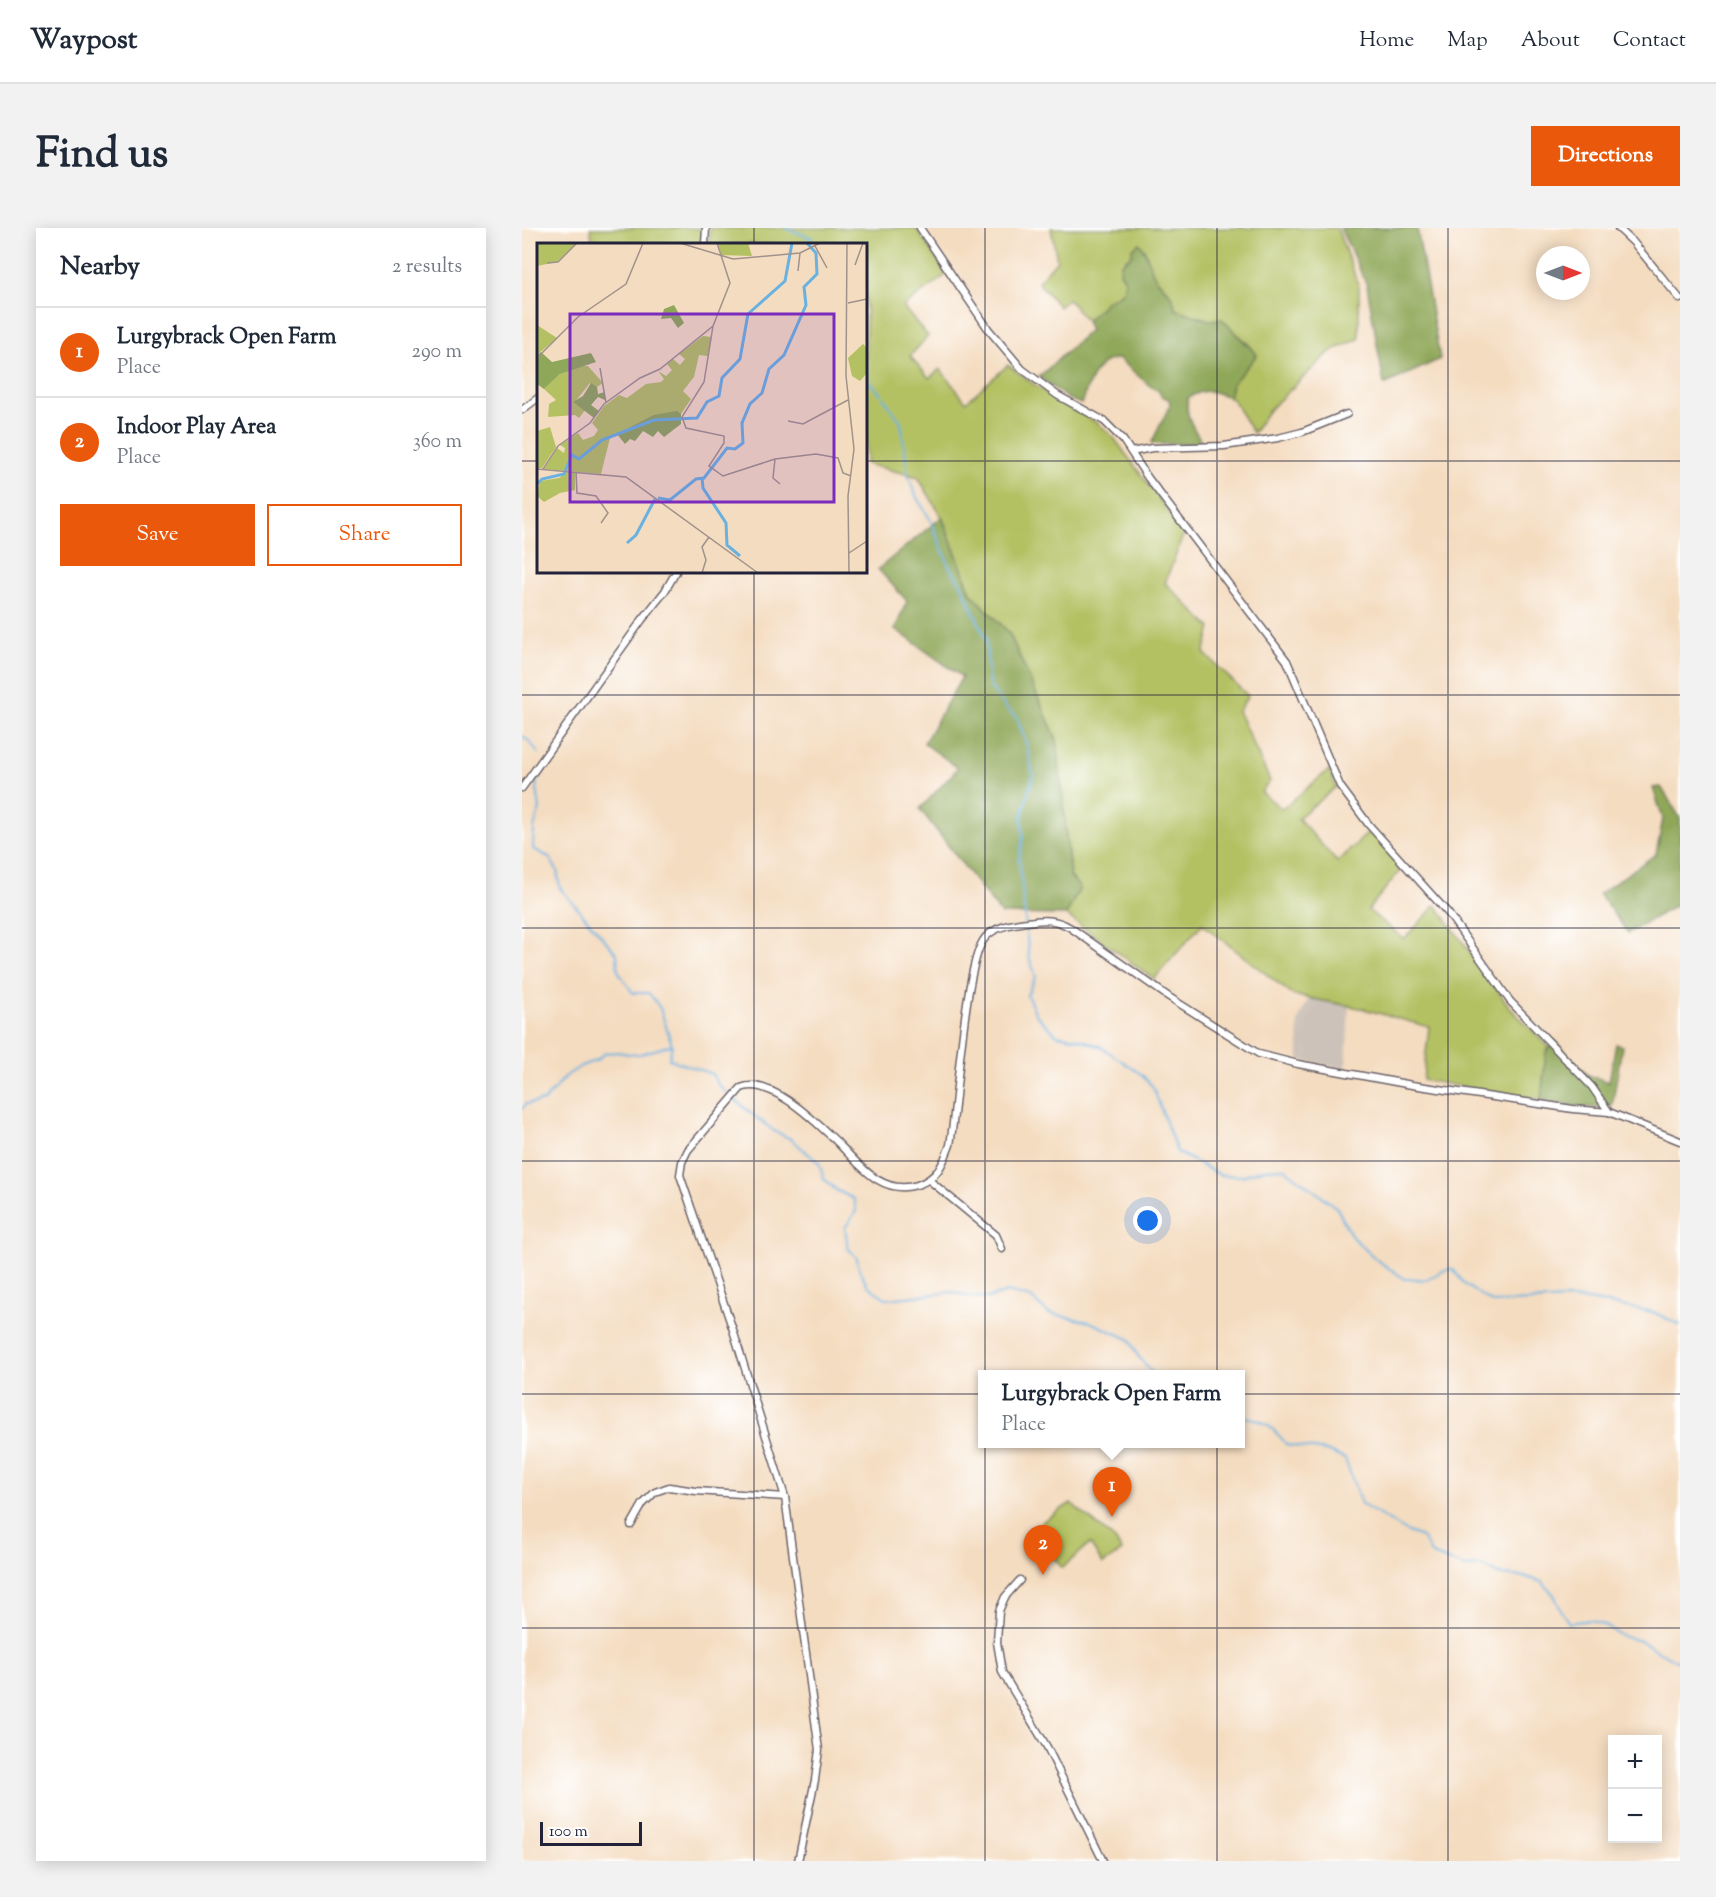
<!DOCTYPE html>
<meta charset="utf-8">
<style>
:root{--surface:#fff;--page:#f2f2f3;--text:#1f2937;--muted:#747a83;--line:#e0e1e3;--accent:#ea580c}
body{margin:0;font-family:"Sorts Mill Goudy",serif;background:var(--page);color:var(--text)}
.controls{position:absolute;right:18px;bottom:18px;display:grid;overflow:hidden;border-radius:0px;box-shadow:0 3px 15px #0003}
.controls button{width:54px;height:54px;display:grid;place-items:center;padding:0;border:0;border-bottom:2px solid var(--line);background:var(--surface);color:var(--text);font:30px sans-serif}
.compass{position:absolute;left:1014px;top:18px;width:54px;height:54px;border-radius:50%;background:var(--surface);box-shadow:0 3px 15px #0003;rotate:90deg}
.scale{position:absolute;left:18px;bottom:15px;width:102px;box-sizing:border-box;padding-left:6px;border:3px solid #22223b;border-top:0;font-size:16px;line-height:21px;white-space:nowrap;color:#22223b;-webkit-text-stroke:4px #fff;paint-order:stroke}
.you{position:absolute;left:626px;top:993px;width:21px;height:21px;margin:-15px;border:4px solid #fff;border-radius:50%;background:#1a73e8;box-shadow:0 0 0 9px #1a73e833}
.badge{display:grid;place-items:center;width:39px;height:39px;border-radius:50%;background:var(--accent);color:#fff;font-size:20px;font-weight:700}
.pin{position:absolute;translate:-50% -50px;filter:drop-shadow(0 2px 3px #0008)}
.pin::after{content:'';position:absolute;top:32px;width:21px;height:18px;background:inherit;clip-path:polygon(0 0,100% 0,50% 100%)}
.popup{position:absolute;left:456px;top:1142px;width:267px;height:78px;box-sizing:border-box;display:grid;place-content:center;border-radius:0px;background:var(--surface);filter:drop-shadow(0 2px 4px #0005);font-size:20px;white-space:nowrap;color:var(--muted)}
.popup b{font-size:22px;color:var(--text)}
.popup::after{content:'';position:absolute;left:50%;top:100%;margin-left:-12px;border:12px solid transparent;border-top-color:var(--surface)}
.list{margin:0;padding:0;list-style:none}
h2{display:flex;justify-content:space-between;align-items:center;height:78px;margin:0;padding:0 24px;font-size:26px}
h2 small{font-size:20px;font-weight:400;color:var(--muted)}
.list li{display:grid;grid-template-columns:39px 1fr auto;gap:18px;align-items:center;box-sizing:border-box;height:90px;padding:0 24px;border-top:2px solid var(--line)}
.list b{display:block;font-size:22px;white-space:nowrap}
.list p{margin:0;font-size:20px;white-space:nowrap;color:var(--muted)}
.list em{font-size:20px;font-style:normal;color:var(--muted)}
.actions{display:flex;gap:12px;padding:18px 24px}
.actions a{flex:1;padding:14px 0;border:2px solid var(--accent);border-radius:0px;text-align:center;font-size:21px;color:var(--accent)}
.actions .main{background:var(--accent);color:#fff}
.map{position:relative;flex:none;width:1158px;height:1633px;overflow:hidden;border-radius:0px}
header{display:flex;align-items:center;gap:36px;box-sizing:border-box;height:84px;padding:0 30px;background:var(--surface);border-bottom:2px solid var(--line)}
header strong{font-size:28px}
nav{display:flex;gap:33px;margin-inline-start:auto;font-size:21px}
.intro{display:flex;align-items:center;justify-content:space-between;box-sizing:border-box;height:144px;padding:0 36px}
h1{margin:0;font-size:42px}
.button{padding:15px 27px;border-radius:0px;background:var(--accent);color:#fff;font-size:21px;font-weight:700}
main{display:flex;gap:36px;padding:0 36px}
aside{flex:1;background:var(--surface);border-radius:0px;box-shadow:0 3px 15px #0003}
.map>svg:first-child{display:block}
.industrial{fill:#ccc2b9}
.green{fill:#b4c163;stroke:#6b724f;stroke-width:1.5}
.forest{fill:#8fa759;stroke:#58644a;stroke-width:1.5}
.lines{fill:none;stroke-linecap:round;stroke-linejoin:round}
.stream{stroke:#68b1e0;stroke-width:2}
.street-casing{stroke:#6c636a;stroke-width:9}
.street{stroke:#fff;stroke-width:6}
.grid{fill:none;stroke:#22223b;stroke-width:1.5;stroke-opacity:0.55}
.inset-river{fill:none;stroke:#68b1e0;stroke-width:3}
.inset-road{fill:none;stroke:#a0928b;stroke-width:1.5}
.view{fill:#7b2cbf;fill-opacity:0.15;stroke:#7b2cbf;stroke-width:3}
.inset-edge{fill:none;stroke:#22223b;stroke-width:3}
</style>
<header>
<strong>Waypost</strong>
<nav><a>Home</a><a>Map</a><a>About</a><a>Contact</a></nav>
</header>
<div class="intro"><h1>Find us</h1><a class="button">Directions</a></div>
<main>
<aside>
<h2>Nearby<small>2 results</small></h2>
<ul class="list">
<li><span class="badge">1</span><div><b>Lurgybrack Open Farm</b><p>Place</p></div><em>290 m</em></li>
<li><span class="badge">2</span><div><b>Indoor Play Area</b><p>Place</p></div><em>360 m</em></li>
</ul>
<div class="actions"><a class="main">Save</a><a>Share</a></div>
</aside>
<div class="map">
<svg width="1158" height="1633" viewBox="0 0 1158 1633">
<rect width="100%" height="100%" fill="#fff"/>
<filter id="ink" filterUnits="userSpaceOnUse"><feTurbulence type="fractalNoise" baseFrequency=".0167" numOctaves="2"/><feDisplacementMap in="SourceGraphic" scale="12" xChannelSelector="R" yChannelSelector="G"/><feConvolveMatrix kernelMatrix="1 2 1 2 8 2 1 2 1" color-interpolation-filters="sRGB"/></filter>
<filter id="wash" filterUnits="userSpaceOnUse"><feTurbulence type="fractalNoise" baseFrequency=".008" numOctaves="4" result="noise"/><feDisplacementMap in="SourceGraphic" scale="24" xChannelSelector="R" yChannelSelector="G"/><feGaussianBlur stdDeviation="1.35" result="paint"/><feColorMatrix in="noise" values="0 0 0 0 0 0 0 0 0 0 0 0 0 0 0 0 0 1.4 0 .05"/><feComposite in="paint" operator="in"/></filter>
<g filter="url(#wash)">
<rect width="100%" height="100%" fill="#f4dcc0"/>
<polygon class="industrial" points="787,770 827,778 824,841 777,832 776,793"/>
<g class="green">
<polygon points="68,0 181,0 180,16 71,16"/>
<polygon points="188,0 394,0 425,46 381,79 406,108 388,128 407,150 418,141 444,174 486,137 518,161 577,196 592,210 662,305 643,355 689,400 682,425 726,468 716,483 748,553 739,564 760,581 807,542 814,559 776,590 815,634 849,602 881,639 846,682 882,711 914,677 989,781 1028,820 1024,824 1019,872 901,852 907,799 838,780 771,767 680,696 632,751 544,687 558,660 548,648 535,512 487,405 449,365 420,289 396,249 344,236 344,16 187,16"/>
<path d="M529,0H815L837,59V111L809,123L747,182L731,205L711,172L707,169L710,156L735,127C728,114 710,103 700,91L687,92L652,81L646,63L632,48L622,20L603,31L598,44L603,52L601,64L585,73L564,93L546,71L537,79L516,54L535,32Z"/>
<polygon points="549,1275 593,1312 600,1323 581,1336 568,1316 540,1340 509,1301"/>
</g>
<g class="forest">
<polygon points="818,0 895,0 918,131 862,157 845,57"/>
<path d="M617,15C625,23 627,36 631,45C639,61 652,62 653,81L687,92L700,91L735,127L710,156L707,169C688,162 684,160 666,170C662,187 672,201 681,216H629L648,177L647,171L639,168L637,163L628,158L597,131C574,129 566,159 559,176L545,170L517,149L568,102L564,93L585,73L601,64L603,52L598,44L599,36L610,27V21Z"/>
<polygon points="420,289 449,365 487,405 535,512 548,648 558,660 544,687 479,686 398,581 436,540 402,515 440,449 373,401 385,373 356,341"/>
<polygon points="1139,559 1158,590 1158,675 1106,705 1077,666 1134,626 1141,591 1131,560"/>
<path d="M1033,813L1066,847L1087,854L1094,816L1100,818L1090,878C1066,882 1043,877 1019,872L1024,824Z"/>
</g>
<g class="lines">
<g class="stream">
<polyline points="263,0 290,10 284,16"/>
<polyline points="344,133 346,153 359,166 379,194 386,248 395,270 408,291 428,340 439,356 464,411 467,457 484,480 495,490 505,518 511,547 500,589 501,611 497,630 507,729 514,748 505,767 515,788 535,807 558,811 579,819 619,846 631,859 655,924 698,947 719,948 743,941 762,940 815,980 830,1009 855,1032 883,1051 905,1052 920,1043 931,1041 943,1057 971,1075 1045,1071 1066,1072 1131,1084 1158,1097"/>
<polyline points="0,508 7,513 17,526"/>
<polyline points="23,541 14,554 18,581 12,600 11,621 27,629 35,642 38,660 95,726 96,743 111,765 127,765 138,780 150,817 147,831 190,846 197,858 230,886 252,903 269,911 297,935 302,951 314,962 332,971 334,983 323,1000 326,1020 335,1030 337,1041 346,1058 365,1071 431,1064 449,1069 466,1070 485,1064 509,1070 526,1085 568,1094 607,1111 616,1128 631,1146"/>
<polyline points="0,881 4,876 22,873 44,848 59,838 75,832 83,825 97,824 106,826 119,826 149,817"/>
<path d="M719,1189C741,1189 752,1201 765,1217L804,1223L823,1231L839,1276L886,1304L900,1309L910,1327L943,1339L960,1338L979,1347L1004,1349L1020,1354L1032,1367L1039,1383L1047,1395L1068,1392L1082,1397L1099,1408L1119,1413L1158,1435"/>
</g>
</g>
</g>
<g filter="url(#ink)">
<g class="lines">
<defs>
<g id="street">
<polyline points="398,0 467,102 500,141 535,167 582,193 601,212 626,250 765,433 818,558 847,597 926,685 988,773 1070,859 1087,884 1158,913"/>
<polyline points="1096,0 1111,14 1158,71"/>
<polyline points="183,16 184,0"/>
<polyline points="0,182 16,170"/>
<polyline points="609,224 630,220 702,218 756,210 780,204 825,186"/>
<polyline points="0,560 120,392 143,363 154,344"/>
<polyline points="407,952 474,1007 480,1021"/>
<polyline points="109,1297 121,1276 133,1264 147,1259 174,1263 263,1269"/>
<polyline points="498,1352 483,1369 477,1383 475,1414 480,1444 525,1519 581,1633"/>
<path d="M276,1633L293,1552L297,1522L263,1269L211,1102L158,947L160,934L166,922L219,860C248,848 295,895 315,914C337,936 359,968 395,957C416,950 421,936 428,917C435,878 443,732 463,710C473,698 491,696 505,694C522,691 534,691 549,700L647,769L737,826L776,836L890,857L1051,881L1087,884"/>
</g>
</defs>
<use href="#street" class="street-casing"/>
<use href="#street" class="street"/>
</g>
</g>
<path class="grid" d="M232,0V16M463,0V1633M695,0V1633M926,0V1633M0,233H16M344,233H1158M232,344V1633M0,467H1158M0,700H1158M0,933H1158M0,1166H1158M0,1400H1158"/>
<g transform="translate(15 15)">
<rect width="330" height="330" fill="#f4dcc0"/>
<path d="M0,0H40L20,19L0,23ZM181,0H211L215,13L184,12ZM0,82L20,95L0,112ZM166,93L174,94L171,113L162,112L157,134L146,148L154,156L144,171L116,172L73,195L64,231L7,226L20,205L27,210L28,205L23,202L41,190L46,197L57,193L61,187L55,180L67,163L82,152L90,155L109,141L124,139L127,136L121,128L129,133L135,127L130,121L136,116L143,122L148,116L142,111ZM326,101L330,105V130L323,138L315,133L311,115ZM43,123H51L66,140L60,144L53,140L37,160L48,167L42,175L38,172L11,174L12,161L19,157L7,146L23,131ZM13,184L19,204L5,225H0V188ZM30,229L38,230V247L23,250L7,259L0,253L3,238L22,235Z" fill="#b4c163"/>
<path d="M137,62L147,80L141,85L134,75L124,76L127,66ZM4,109L15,119L54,110L59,119L23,131L7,146L0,141V112ZM54,140L60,144L61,151L68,149V157L61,154L54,162L62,168L57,175L36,159L46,153ZM140,168L144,171V181L127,194L121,188L116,194L106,188L98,198L93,196L88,201L80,191L116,172Z" fill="#8fa759"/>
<path class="inset-river" d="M165,235L166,245L189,280L190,302L203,313M0,241L5,236L27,231L35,212L42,216L65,197L117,177L160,175L170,159L182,153L185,135L203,116L211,71L248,38L255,0M121,255L133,257L159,236L167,235L190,205L198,206L206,200L205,180L213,161L225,150L232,126L247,112L269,62L267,44L280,31L279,10L270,0M90,300L99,292L118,256"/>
<path class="inset-road" d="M143,0L196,16L263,10L283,0M310,0L309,133L317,206L311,253L312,330M278,3L290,25M10,20L21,19L40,0M318,22L326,0M261,28L263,10M311,60L330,56M176,83L167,139L145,174L149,185L187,193V200L172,223L186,233L238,216L279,211L301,215L306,230L314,233M0,115L41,74L89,41L106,0M63,125L69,160M0,171V191M251,178L266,181L311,157M238,216L236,235L243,241M0,226L89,234L221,330M6,226L21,203L53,180L67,161L103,135L123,126L176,83L193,40L180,0M39,229L40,250L59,253L71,270L64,280M312,310L330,298M165,330L169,317L165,304L172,294"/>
<path class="view" d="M33,71H297V259H33Z"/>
<rect width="330" height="330" class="inset-edge"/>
</g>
</svg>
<div class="controls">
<button>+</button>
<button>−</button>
</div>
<svg class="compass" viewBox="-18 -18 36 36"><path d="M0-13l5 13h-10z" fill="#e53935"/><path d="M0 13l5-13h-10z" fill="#747a83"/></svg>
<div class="scale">100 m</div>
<div class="you"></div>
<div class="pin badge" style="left:590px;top:1289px">1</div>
<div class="popup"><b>Lurgybrack Open Farm</b>Place</div>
<div class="pin badge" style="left:521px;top:1347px">2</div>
</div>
</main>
